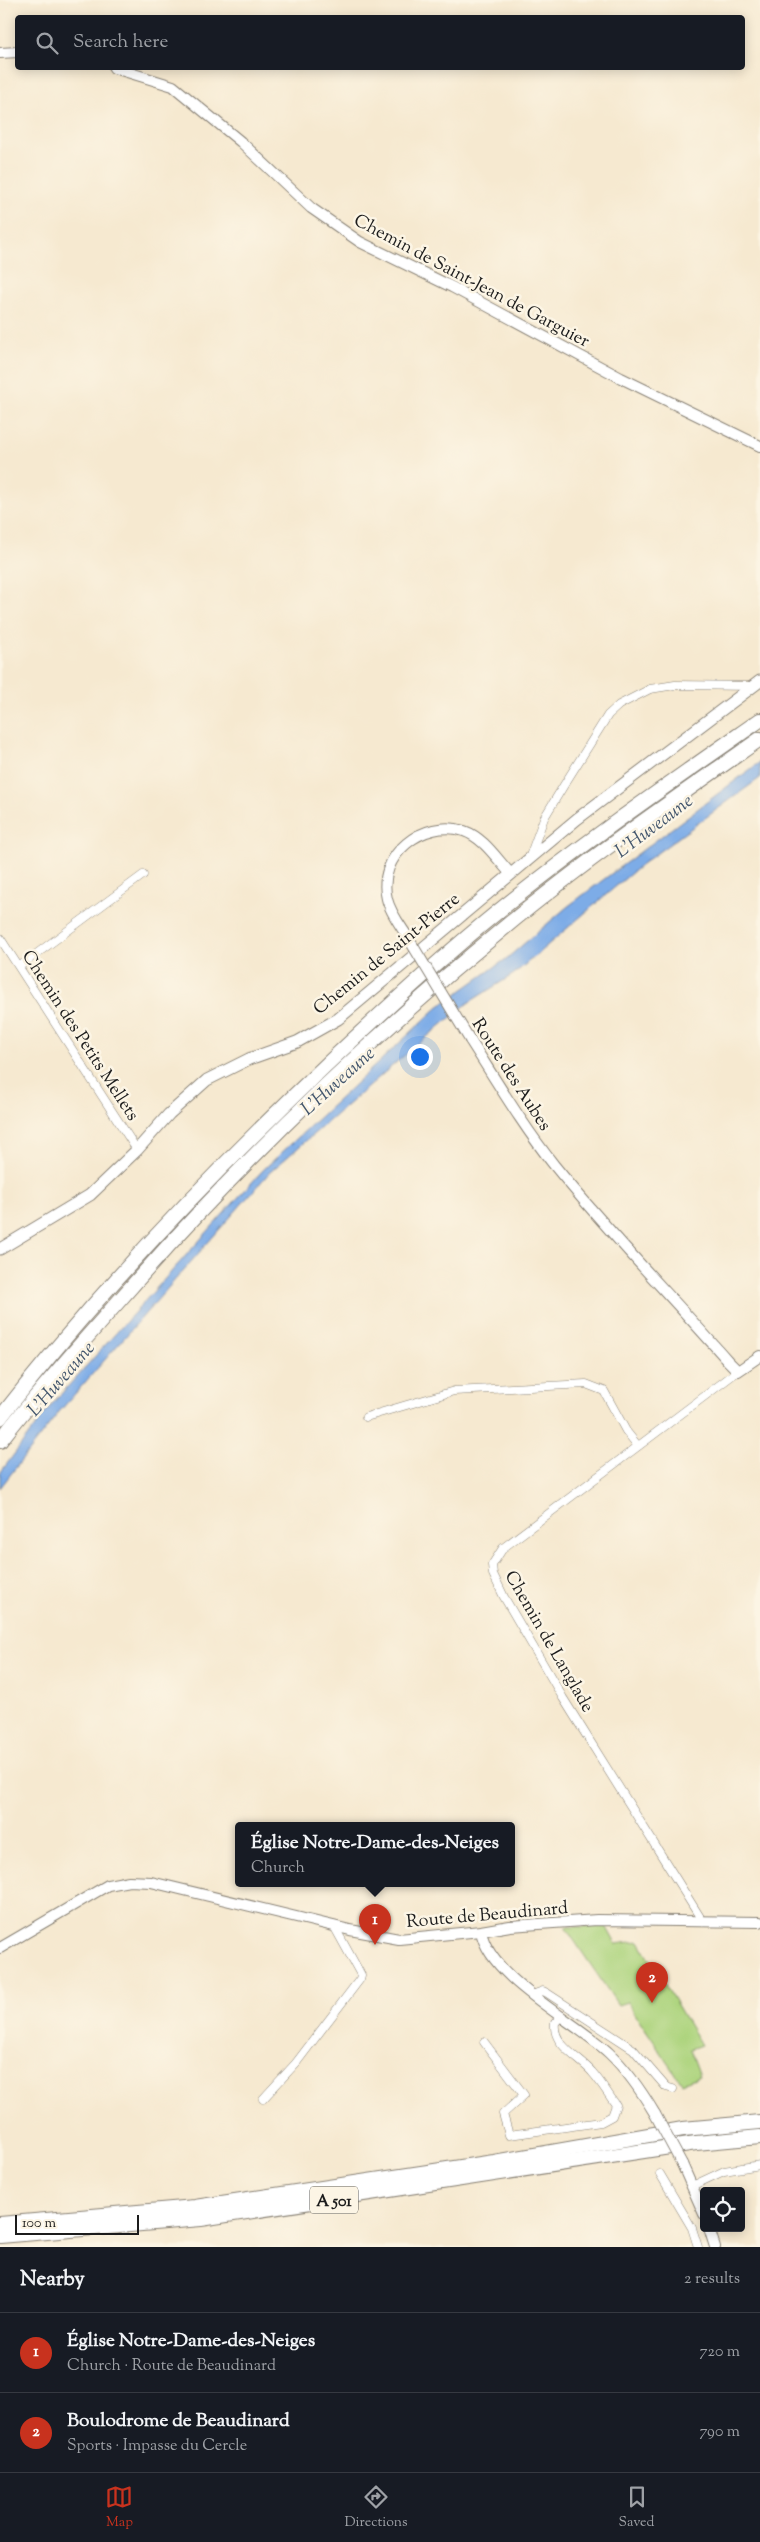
<!DOCTYPE html>
<meta charset="utf-8">
<style>
:root{--surface:#171b24;--page:#20242c;--text:#f1f3f6;--muted:#9ea1a6;--line:#363941;--accent:#c8321e}
body{margin:0;font-family:"Sorts Mill Goudy",serif;background:var(--page);color:var(--text)}
.controls{position:absolute;right:15px;bottom:15px;display:grid;overflow:hidden;border-radius:5px;box-shadow:0 2px 12px #0003}
.controls button{width:45px;height:45px;display:grid;place-items:center;padding:0;border:0;border-bottom:1px solid var(--line);background:var(--surface);color:var(--text);font:25px sans-serif}
.scale{position:absolute;left:15px;bottom:12px;width:124px;box-sizing:border-box;padding-left:5px;border:2px solid #1c1c1c;border-top:0;font-size:14px;line-height:18px;white-space:nowrap;color:#1c1c1c;-webkit-text-stroke:4px #fcf5e5;paint-order:stroke}
.you{position:absolute;left:419px;top:1056px;width:18px;height:18px;margin:-12px;border:4px solid #fff;border-radius:50%;background:#1a73e8;box-shadow:0 0 0 8px #1a73e833}
.badge{display:grid;place-items:center;width:32px;height:32px;border-radius:50%;background:var(--accent);color:#fff;font-size:16px;font-weight:700}
.pin{position:absolute;translate:-50% -41px;filter:drop-shadow(0 1px 2px #0008)}
.pin::after{content:'';position:absolute;top:26px;width:18px;height:15px;background:inherit;clip-path:polygon(0 0,100% 0,50% 100%)}
.popup{position:absolute;left:235px;top:1822px;width:280px;height:65px;box-sizing:border-box;display:grid;place-content:center;border-radius:5px;background:var(--surface);filter:drop-shadow(0 1px 4px #0005);font-size:16px;white-space:nowrap;color:var(--muted)}
.popup b{font-size:19px;color:var(--text)}
.popup::after{content:'';position:absolute;left:50%;top:100%;margin-left:-10px;border:10px solid transparent;border-top-color:var(--surface)}
.list{margin:0;padding:0;list-style:none}
h2{display:flex;justify-content:space-between;align-items:center;height:65px;margin:0;padding:0 20px;font-size:21px}
h2 small{font-size:16px;font-weight:400;color:var(--muted)}
.list li{display:grid;grid-template-columns:32px 1fr auto;gap:15px;align-items:center;box-sizing:border-box;height:80px;padding:0 20px;border-top:1px solid var(--line)}
.list b{display:block;font-size:19px;white-space:nowrap}
.list p{margin:0;font-size:16px;white-space:nowrap;color:var(--muted)}
.list em{font-size:16px;font-style:normal;color:var(--muted)}
.icon{flex:none;width:28px;height:28px;fill:none;stroke:currentColor;stroke-width:2;stroke-linecap:round;stroke-linejoin:round}
.map{position:relative;flex:none;width:760px;height:2247px;overflow:hidden}
.search{position:absolute;background:var(--surface);box-shadow:0 2px 12px #0003;left:15px;right:15px;top:15px;height:55px;display:flex;align-items:center;gap:12px;box-sizing:border-box;padding:0 18px;border-radius:5px;color:var(--muted);font-size:19px}
.sheet{height:225px;background:var(--surface)}
nav{display:flex;justify-content:space-around;align-items:center;box-sizing:border-box;height:70px;border-top:1px solid var(--line);background:var(--surface);font-size:14px;color:var(--muted)}
nav a{display:grid;justify-items:center;gap:2px}
nav .on{color:var(--accent)}
.map>svg:first-child{display:block}
.green{fill:#add47e;stroke:#64784d}
.water{fill:#7dace7;stroke:#4c6482}
.lines{fill:none;stroke-linecap:round;stroke-linejoin:round}
.minor-casing{stroke:#898276;stroke-width:9}
.tertiary-casing{stroke:#898276;stroke-width:12}
.secondary-casing{stroke:#898276;stroke-width:13}
.motorway-casing{stroke:#898276;stroke-width:16}
.minor{stroke:#fff;stroke-width:8}
.tertiary{stroke:#fff;stroke-width:10}
.secondary{stroke:#fff;stroke-width:11}
.motorway{stroke:#fff;stroke-width:14}
.tertiary-bridge-casing{stroke:#898276;stroke-width:12;stroke-linecap:butt}
.tertiary-bridge{stroke:#fff;stroke-width:10}
.labels{text-anchor:middle;stroke-width:5;stroke-linejoin:round;paint-order:stroke}
.shield{fill:#fcf5e5;stroke:#5f5d58;stroke-width:1}
.shield-label{font-size:16px;font-weight:bold;fill:#1c1c1c}
.street-label{font-size:18px;fill:#1c1c1c;stroke:#fcf5e5}
.water-label{font-size:19px;font-style:italic;fill:#43566d;stroke:#fcf5e5}
</style>
<div class="map">
<svg width="760" height="2247" viewBox="0 0 760 2247">
<rect width="100%" height="100%" fill="#fcf5e5"/>
<filter id="ink" filterUnits="userSpaceOnUse"><feTurbulence type="fractalNoise" baseFrequency=".02" numOctaves="2"/><feDisplacementMap in="SourceGraphic" scale="10" xChannelSelector="R" yChannelSelector="G"/><feConvolveMatrix kernelMatrix="1 2 1 2 8 2 1 2 1" color-interpolation-filters="sRGB"/></filter>
<filter id="wash" filterUnits="userSpaceOnUse"><feTurbulence type="fractalNoise" baseFrequency=".0096" numOctaves="4" result="noise"/><feDisplacementMap in="SourceGraphic" scale="20" xChannelSelector="R" yChannelSelector="G"/><feGaussianBlur stdDeviation="1.12" result="paint"/><feColorMatrix in="noise" values="0 0 0 0 0 0 0 0 0 0 0 0 0 0 0 0 0 1.4 0 .05"/><feComposite in="paint" operator="in"/></filter>
<g filter="url(#wash)">
<rect width="100%" height="100%" fill="#f6e9d0"/>
<polygon class="green" points="606,1926 616,1944 639,1941 701,2045 690,2049 700,2076 682,2083 627,2002 618,2005 565,1927"/>
<polygon class="water" points="760,762 760,778 642,864 514,974 468,1003 399,1060 269,1173 59,1412 0,1488 0,1473 52,1404 263,1170 438,1007 506,959 567,907"/>
</g>
<g filter="url(#ink)">
<g class="lines">
<defs>
<g id="minor">
<polyline points="530,856 544,818 564,785 608,715 619,705 650,689 675,685 754,686"/>
<polyline points="0,938 137,1150"/>
<polyline points="20,966 143,875"/>
<polyline points="366,1417 454,1391 586,1384 604,1391 626,1431 638,1446"/>
<polyline points="703,1922 563,1698 504,1597 493,1574 492,1565 503,1548 738,1371"/>
<polyline points="532,1995 543,1991 547,1993 633,2049 666,2087 673,2089"/>
<path d="M484,2042L524,2095L503,2114L509,2135L601,2122L612,2116L616,2105C608,2094 601,2082 592,2072C580,2058 552,2045 555,2023L561,2016"/>
<polyline points="263,2099 296,2063 360,1979 361,1975 334,1926"/>
<polyline points="660,2174 692,2228 698,2247"/>
<polyline points="692,2186 724,2171 760,2165"/>
</g>
<g id="tertiary">
<polyline points="0,53 18,52"/>
<polyline points="114,68 173,86 241,142 311,208 360,242 452,287 621,378 760,446"/>
<path d="M407,936C400,925 390,912 387,899C376,855 424,818 464,831C484,838 496,858 510,873"/>
<path d="M470,1040C497,1082 523,1126 554,1165C609,1233 670,1295 728,1361L738,1371L760,1356"/>
<path d="M481,1931C489,1978 575,2021 609,2053C628,2071 642,2092 655,2114"/>
<polyline points="0,1948 108,1885 129,1881 151,1882 350,1930 399,1939 481,1931 510,1926 597,1920 760,1922"/>
<polyline points="682,2164 704,2214"/>
<polyline points="709,2228 715,2247"/>
</g>
<polyline id="secondary" points="0,1249 90,1195 137,1150 169,1114 207,1080 249,1059 297,1042 338,1019 577,819 760,681"/>
<g id="motorway">
<path d="M0,1418C98,1292 209,1176 325,1066C380,1014 436,962 495,914C580,845 670,783 760,720"/>
<path d="M0,1441C37,1393 77,1348 118,1302C236,1167 365,1042 504,928C586,860 673,800 760,739"/>
<polyline points="0,2224 195,2207 494,2162 683,2129 760,2122"/>
<polyline points="0,2236 201,2219 696,2143 760,2137"/>
</g>
</defs>
<use href="#minor" class="minor-casing"/>
<use href="#tertiary" class="tertiary-casing"/>
<use href="#secondary" class="secondary-casing"/>
<use href="#motorway" class="motorway-casing"/>
<use href="#minor" class="minor"/>
<use href="#tertiary" class="tertiary"/>
<use href="#secondary" class="secondary"/>
<use href="#motorway" class="motorway"/>
<defs>
<g id="tertiary-bridge">
<polyline points="407,936 470,1040"/>
<polyline points="655,2114 682,2164"/>
</g>
</defs>
<use href="#tertiary-bridge" class="tertiary-bridge-casing"/>
<use href="#tertiary-bridge" class="tertiary-bridge"/>
</g>
</g>
<g class="labels">
<rect class="shield" x="310" y="2186.5" width="48" height="27" rx="4"/>
<g class="shield-label">
<text x="334" y="2206">A 501</text>
</g>
<g class="street-label">
<text transform="translate(472 280) rotate(28)" y="6">Chemin de Saint-Jean de Garguier</text>
<text transform="translate(386 953) rotate(-39)" y="6">Chemin de Saint-Pierre</text>
<text transform="translate(81 1035) rotate(57)" y="6">Chemin des Petits Mellets</text>
<text transform="translate(512 1074) rotate(57)" y="6">Route des Aubes</text>
<text transform="translate(550 1641) rotate(60)" y="6">Chemin de Langlade</text>
<text transform="translate(487 1914) rotate(-5)" y="6">Route de Beaudinard</text>
</g>
<g class="water-label">
<text transform="translate(653 825) rotate(-37)" y="7">L'Huveaune</text>
<text transform="translate(337 1080) rotate(-42)" y="7">L'Huveaune</text>
<text transform="translate(60 1378) rotate(-49)" y="7">L'Huveaune</text>
</g>
</g>
</svg>
<div class="controls">
<button><svg class="icon" aria-label="locate" viewBox="0 0 24 24"><circle cx="12" cy="12" r="6"/><path d="M12 2v4M12 18v4M2 12h4M18 12h4"/></svg></button>
</div>
<div class="scale">100 m</div>
<div class="you"></div>
<div class="pin badge" style="left:375px;top:1945px">1</div>
<div class="popup"><b>Église Notre-Dame-des-Neiges</b>Church</div>
<div class="pin badge" style="left:652px;top:2003px">2</div>
<div class="search"><svg class="icon" aria-label="search" viewBox="0 0 24 24"><circle cx="10" cy="10" r="6"/><path d="M15 15l6 6"/></svg>Search here</div>
</div>
<section class="sheet">
<h2>Nearby<small>2 results</small></h2>
<ul class="list">
<li><span class="badge">1</span><div><b>Église Notre-Dame-des-Neiges</b><p>Church · Route de Beaudinard</p></div><em>720 m</em></li>
<li><span class="badge">2</span><div><b>Boulodrome de Beaudinard</b><p>Sports · Impasse du Cercle</p></div><em>790 m</em></li>
</ul>
</section>
<nav>
<a class="on"><svg class="icon" aria-label="map" viewBox="0 0 24 24"><path d="M3 6l6-2 6 2 6-2v14l-6 2-6-2-6 2zM9 4v14M15 6v14"/></svg>Map</a>
<a><svg class="icon" aria-label="directions" viewBox="0 0 24 24"><path d="M12 3l9 9-9 9-9-9zM9 14v-3h6M13 9l2 2-2 2"/></svg>Directions</a>
<a><svg class="icon" aria-label="saved" viewBox="0 0 24 24"><path d="M7 4h10v16l-5-4-5 4z"/></svg>Saved</a>
</nav>
